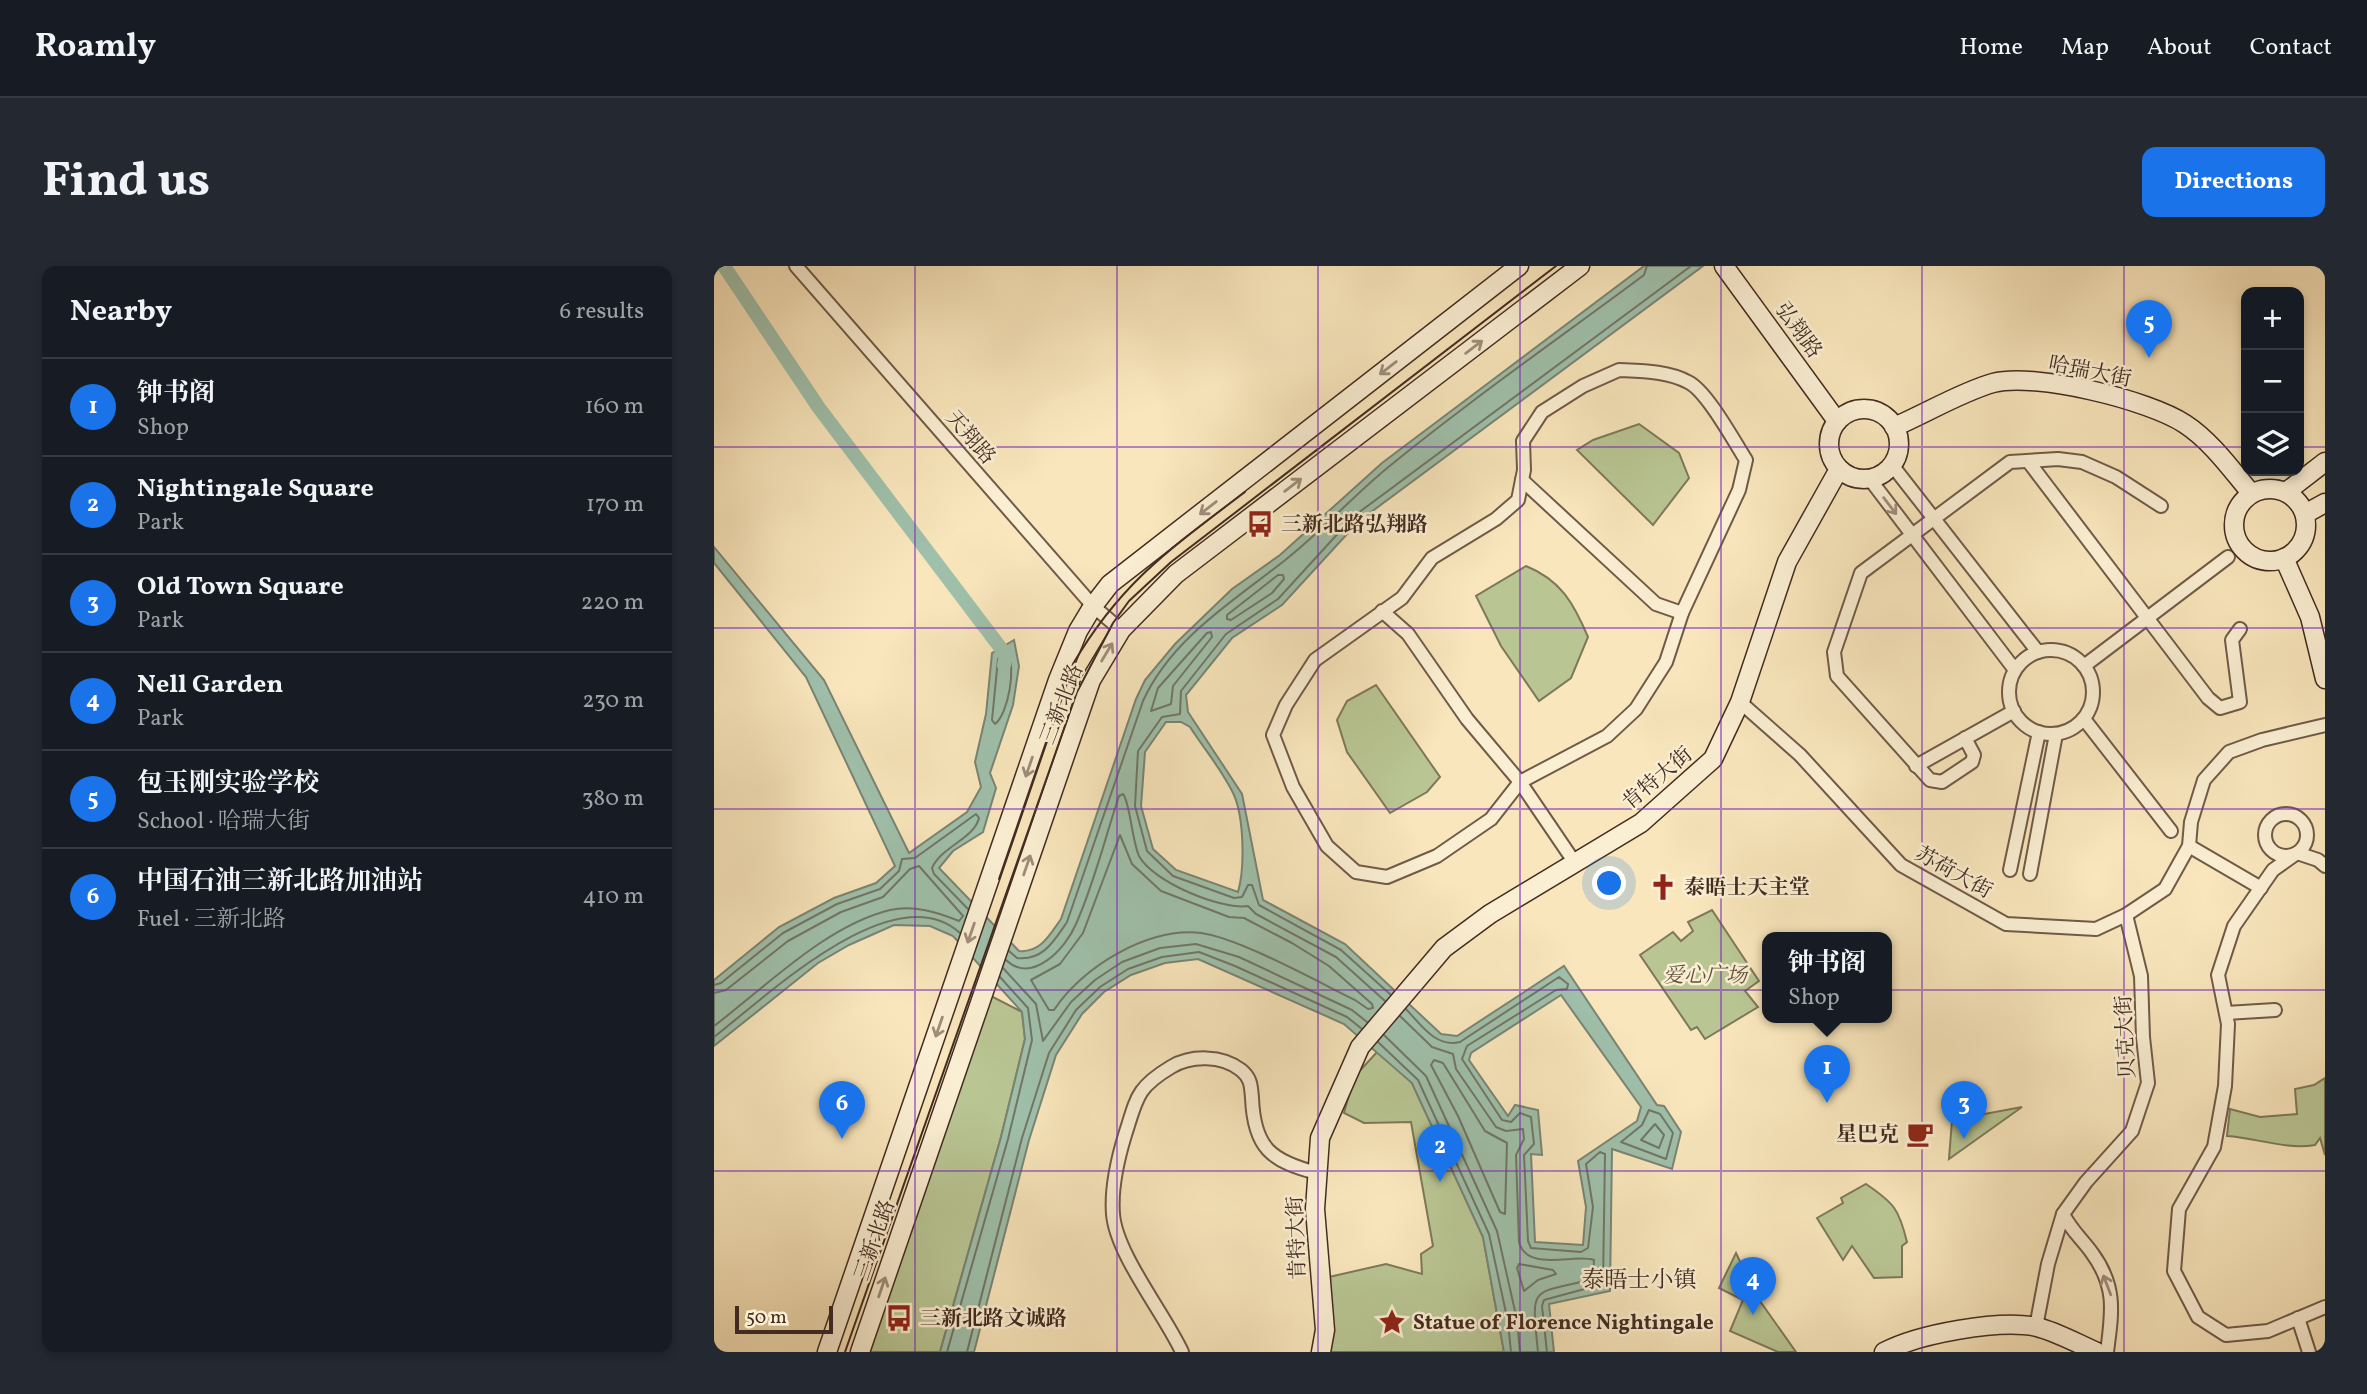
<!DOCTYPE html>
<meta charset="utf-8">
<style>
:root{--surface:#171b24;--page:#242831;--text:#f1f3f6;--muted:#9ea1a6;--line:#363941;--accent:#1a73e8}
body{margin:0;font-family:Vollkorn,"Noto Serif SC",serif;background:var(--page);color:var(--text)}
.controls{position:absolute;right:21px;top:21px;display:grid;overflow:hidden;border-radius:14px;box-shadow:0 4px 10px #0003}
.controls button{width:63px;height:63px;display:grid;place-items:center;padding:0;border:0;border-bottom:2px solid var(--line);background:var(--surface);color:var(--text);font:35px sans-serif}
.scale{position:absolute;left:21px;bottom:18px;width:98px;box-sizing:border-box;padding-left:7px;border:4px solid #432b21;border-top:0;font-size:19px;line-height:24px;white-space:nowrap;color:#432b21;-webkit-text-stroke:5px #fbefd3;paint-order:stroke}
.you{position:absolute;left:896px;top:618px;width:24px;height:24px;margin:-18px;border:5px solid #fff;border-radius:50%;background:#1a73e8;box-shadow:0 0 0 10px #1a73e833}
.badge{display:grid;place-items:center;width:46px;height:46px;border-radius:50%;background:var(--accent);color:#fff;font-size:23px;font-weight:700}
.pin{position:absolute;translate:-50% -58px;filter:drop-shadow(0 2px 4px #0008)}
.pin::after{content:'';position:absolute;top:37px;width:24px;height:21px;background:inherit;clip-path:polygon(0 0,100% 0,50% 100%)}
.popup{position:absolute;left:1048px;top:666px;width:130px;height:91px;box-sizing:border-box;display:grid;place-content:center;border-radius:14px;background:var(--surface);filter:drop-shadow(0 2px 5px #0005);font-size:23px;white-space:nowrap;color:var(--muted)}
.popup b{font-size:26px;color:var(--text)}
.popup::after{content:'';position:absolute;left:50%;top:100%;margin-left:-14px;border:14px solid transparent;border-top-color:var(--surface)}
.list{margin:0;padding:0;list-style:none}
h2{display:flex;justify-content:space-between;align-items:center;height:91px;margin:0;padding:0 28px;font-size:30px}
h2 small{font-size:23px;font-weight:400;color:var(--muted)}
.list li{display:grid;grid-template-columns:46px 1fr auto;gap:21px;align-items:center;box-sizing:border-box;height:98px;padding:0 28px;border-top:2px solid var(--line)}
.list b{display:block;font-size:26px;white-space:nowrap}
.list p{margin:0;font-size:23px;white-space:nowrap;color:var(--muted)}
.list em{font-size:23px;font-style:normal;color:var(--muted)}
.icon{flex:none;width:38px;height:38px;fill:none;stroke:currentColor;stroke-width:2;stroke-linecap:round;stroke-linejoin:round}
.map{position:relative;flex:none;width:1611px;height:1086px;overflow:hidden;border-radius:14px}
header{display:flex;align-items:center;gap:42px;box-sizing:border-box;height:98px;padding:0 35px;background:var(--surface);border-bottom:2px solid var(--line)}
header strong{font-size:33px}
nav{display:flex;gap:38px;margin-inline-start:auto;font-size:24px}
.intro{display:flex;align-items:center;justify-content:space-between;box-sizing:border-box;height:168px;padding:0 42px}
h1{margin:0;font-size:49px}
.button{padding:18px 32px;border-radius:14px;background:var(--accent);color:#fff;font-size:24px;font-weight:700}
main{display:flex;gap:42px;padding:0 42px}
aside{flex:1;background:var(--surface);border-radius:14px;box-shadow:0 4px 10px #0003}
.map>svg:first-child{display:block}
.green{fill:#b9c694;stroke:#7e785a;stroke-width:2}
.water{fill:#9fc0ab;stroke:#7a8474;stroke-width:2;fill-rule:evenodd}
.lines{fill:none;stroke-linecap:round;stroke-linejoin:round}
.shore{stroke:#717666;stroke-width:2}
.canal{stroke:#9fc0ab;stroke-width:14}
.street-casing{stroke:#705a48;stroke-width:16}
.secondary-casing{stroke:#432b21;stroke-width:21}
.street{stroke:#fbefd3;stroke-width:12}
.secondary{stroke:#fbefd3;stroke-width:18}
.tram{stroke:#432b21;stroke-width:2}
.oneway{stroke:#9f8d7a}
.grid{fill:none;stroke:#7b2cbf;stroke-width:2;stroke-opacity:0.55}
.labels{text-anchor:middle;stroke-width:5;stroke-linejoin:round;paint-order:stroke}
.street-label{font-size:21px;fill:#432b21;stroke:#fbefd3}
.poi-label{font-size:21px;font-weight:bold;fill:#432b21;stroke:#fbefd3;text-anchor:start}
.park-label{font-size:21px;font-style:italic;fill:#60523e;stroke:#fbefd3}
.neighbourhood-label{font-size:23px;fill:#432b21;stroke:#fbefd3}
</style>
<header>
<strong>Roamly</strong>
<nav><a>Home</a><a>Map</a><a>About</a><a>Contact</a></nav>
</header>
<div class="intro"><h1>Find us</h1><a class="button">Directions</a></div>
<main>
<aside>
<h2>Nearby<small>6 results</small></h2>
<ul class="list">
<li><span class="badge">1</span><div><b>钟书阁</b><p>Shop</p></div><em>160 m</em></li>
<li><span class="badge">2</span><div><b>Nightingale Square</b><p>Park</p></div><em>170 m</em></li>
<li><span class="badge">3</span><div><b>Old Town Square</b><p>Park</p></div><em>220 m</em></li>
<li><span class="badge">4</span><div><b>Nell Garden</b><p>Park</p></div><em>230 m</em></li>
<li><span class="badge">5</span><div><b>包玉刚实验学校</b><p>School · 哈瑞大街</p></div><em>380 m</em></li>
<li><span class="badge">6</span><div><b>中国石油三新北路加油站</b><p>Fuel · 三新北路</p></div><em>410 m</em></li>
</ul>
</aside>
<div class="map">
<svg width="1611" height="1086" viewBox="0 0 1611 1086">
<rect width="100%" height="100%" fill="#f9e6bc"/>
<filter id="stains"><feTurbulence type="fractalNoise" baseFrequency=".00286" numOctaves="4"/><feColorMatrix values="0 0 0 0 .2 0 0 0 0 .09 0 0 0 0 .02 0 0 0 .5 -.17"/></filter>
<radialGradient id="worn" r=".72"><stop offset=".6" stop-color="#630" stop-opacity="0"/><stop offset="1" stop-color="#630" stop-opacity=".3"/></radialGradient>
<g class="green">
<polygon points="925,158 965,187 975,212 939,259 863,184 879,174"/>
<path d="M812,300C847,314 860,338 874,371L857,412L825,435L787,380L762,330Z"/>
<polygon points="662,419 726,511 713,526 676,547 633,486 623,454 633,435"/>
<polygon points="998,644 1045,715 1031,725 1044,741 991,773 983,761 977,764 926,689 959,666 967,675 979,665 974,656"/>
<polygon points="273,728 308,746 311,773 287,871 226,1086 156,1086"/>
<polygon points="664,785 698,817 769,971 790,1086 607,1086 606,1013 672,998 708,1008 707,988 719,980 697,856 650,857 630,847 640,811"/>
<path d="M1611,812V889L1606,872L1601,879C1571,884 1544,872 1513,870L1516,843L1546,851L1583,848L1581,823L1600,819Z"/>
<polygon points="1308,841 1235,893 1238,854"/>
<path d="M1152,918C1180,937 1185,943 1193,976L1188,980V1011L1160,1012L1138,980L1129,994L1103,952L1129,937L1127,932Z"/>
<polygon points="1022,987 1041,1028 1082,1086 1064,1086 1016,1065 1029,1034 1005,1022"/>
</g>
<path class="water" d="M930,0H989L645,255L568,339L518,372L472,429L474,446L528,528L549,634L631,678L727,768L743,770L850,700L943,839L950,840L967,866L958,903L898,883L896,1025L835,1038L840,1086H790L769,971L698,817L630,758L484,693L451,697L417,709L390,726L368,748L342,789L315,874L260,1086H226L287,871L311,773L308,746L239,670L216,660L180,659L135,679L104,697L0,780V714L65,661L120,632L162,617L181,600L92,411L0,297V281L110,414L195,587L253,546L267,521L261,496L272,448L278,387L300,374L305,400L299,439L276,507L282,522L269,566L239,585L225,602L305,685C327,687 336,668 347,653L422,433L431,414L461,378L518,323L566,289L668,197ZM452,456H467L476,461C490,483 509,505 520,529C530,552 531,602 524,626L462,604L439,583L427,540L431,486ZM847,729L927,841L923,855L864,895L872,941L869,979L821,976L817,888L828,889L824,844L801,839L794,850L755,794L757,787Z"/>
<g class="lines">
<g class="shore">
<polygon points="564,309 569,309 570,313 558,327 517,354 513,353 513,349"/>
<polygon points="493,367 497,366 498,371 459,420 457,438 437,445 444,422"/>
<path d="M293,387C303,400 294,448 281,458L278,454L284,393Z"/>
<path d="M406,569L418,598L447,625L515,651L530,652L578,677L615,700L658,738L659,742L654,743L641,734C604,716 525,672 487,667C434,661 368,701 340,744H335L317,714L346,698L369,667Z"/>
<path d="M295,685L303,692C329,695 340,675 353,656L429,435C457,373 518,336 570,295C606,267 637,232 672,203C755,135 844,73 930,9L933,0"/>
<path d="M292,694C318,719 352,682 362,658C380,618 391,572 405,530L409,528C416,536 418,575 425,590C439,616 507,644 534,640L542,648L622,691L671,735"/>
<polyline points="289,702 322,738 329,775 357,736 381,714 408,696 446,682 482,678 525,691 638,744 653,756"/>
<path d="M0,719L7,717L69,667L123,638L166,623L185,605L188,593L201,592L262,548L265,552C260,573 228,580 218,602L220,608L254,643"/>
<path d="M0,727L12,724L74,675L127,646L169,631L196,603L205,600L249,650L245,655C223,646 200,639 176,644C111,660 52,721 0,760"/>
<polyline points="677,729 627,684 545,639 538,619 534,619 528,631 520,632 459,610 433,585 421,540 424,485 448,451 466,448 467,425 512,368 564,333 640,250 977,0"/>
<path d="M692,743C707,759 722,782 746,776L845,711L854,718L853,723L842,724L753,780L748,793L788,854L797,856L806,847L817,851L820,878L810,889L814,975L817,982L867,986L874,982L879,941L872,898L886,886L891,888L889,1018L830,1034L828,1040L833,1086"/>
<path d="M686,750L718,781L739,788L742,803L782,861L792,865L809,863L810,873L802,889L805,976C813,1007 861,987 880,994L879,1013C816,1029 817,1017 824,1086"/>
<polyline points="670,769 712,810 783,965 803,1054 806,1086"/>
<path d="M0,771C51,732 180,607 246,667"/>
<polyline points="664,776 704,814 775,968 794,1056 797,1086"/>
<polygon points="720,794 729,797 771,865 793,877 791,948 786,946 744,850 717,799"/>
<polygon points="935,844 946,848 959,867 952,893 907,876 928,859"/>
<polygon points="941,858 950,869 945,882 927,874"/>
<polygon points="805,998 839,1004 842,1008 824,1014 810,1025 803,1002"/>
<polyline points="233,1086 294,873 318,774 314,742 286,711"/>
<polyline points="253,1086 308,872 335,787 362,744 386,721 414,703 448,691 485,686 521,700 633,751 648,763"/>
</g>
<polyline class="canal" points="10,0 105,142 292,389 290,399"/>
<defs>
<g id="street">
<polyline points="82,0 379,340 407,364"/>
<path d="M905,104C927,105 954,105 974,116C992,124 1020,175 1032,194L1025,224L968,347L952,396L922,443L893,470L806,516L777,553L723,590L673,611L642,606L613,580L579,521L559,469L572,439L601,394L688,332L718,292L782,253L804,234L810,204L809,175L828,146L869,120Z"/>
<polyline points="1314,195 1494,432 1506,442 1526,436 1518,374 1526,363"/>
<polyline points="1178,199 1324,386"/>
<polyline points="1155,212 1301,404"/>
<polyline points="808,214 942,338 968,347"/>
<polyline points="668,345 694,368 753,453 806,516 861,597"/>
<circle cx="1337" cy="426" r="42"/>
<polyline points="1370,400 1514,291"/>
<polyline points="1026,436 1086,489 1187,599 1292,658 1382,663 1412,649 1451,623 1475,580 1477,556 1490,514 1515,486 1548,474 1611,459"/>
<polyline points="1370,453 1457,565"/>
<polyline points="1251,472 1260,489 1258,496 1228,516 1216,514 1123,410 1120,386 1147,307 1296,196 1344,193 1368,196 1402,211 1447,240"/>
<polyline points="1202,500 1300,445"/>
<circle cx="1572" cy="569" r="21"/>
<polyline points="1475,580 1547,622"/>
<polyline points="1611,600 1604,594 1583,587 1559,604 1520,660 1504,709 1514,758 1511,820 1500,881 1465,943 1460,1005 1484,1051 1512,1069 1554,1065 1611,1041"/>
<polyline points="1296,604 1325,466"/>
<polyline points="1316,608 1342,468"/>
<polyline points="1512,747 1561,744"/>
<path d="M1349,948C1357,964 1368,973 1378,987C1403,1021 1398,1047 1393,1086"/>
<polyline points="1584,1052 1595,1086"/>
<polyline points="1322,1061 1334,998 1349,948 1372,916 1418,865 1434,817 1429,771 1427,710 1412,649"/>
<path d="M468,1086C450,1047 402,988 399,948C397,923 404,892 411,869C423,832 422,822 457,801C477,789 508,789 527,804C537,812 537,820 538,832C540,882 557,895 603,907"/>
</g>
<g id="secondary">
<polyline points="1010,0 1123,155"/>
<circle cx="1150" cy="178" r="35"/>
<path d="M1180,161C1211,148 1247,126 1279,117C1321,106 1435,134 1471,158C1497,175 1517,203 1537,227"/>
<circle cx="1556" cy="259" r="36"/>
<polyline points="1572,226 1611,196"/>
<polyline points="1591,248 1611,237"/>
<polyline points="1570,292 1596,351 1611,413"/>
<polyline points="113,1086 344,414 364,365 379,340 396,318 805,0"/>
<polyline points="146,1086 377,414 407,364 462,308 866,0"/>
<polyline points="607,1086 611,1064 601,943 606,872 646,781 730,682 776,648 927,557 999,493 1026,436 1073,296 1125,203"/>
<path d="M1170,1086C1204,1068 1285,1053 1323,1061C1343,1066 1364,1078 1383,1086"/>
</g>
</defs>
<use href="#street" class="street-casing"/>
<use href="#secondary" class="secondary-casing"/>
<use href="#street" class="street"/>
<use href="#secondary" class="secondary"/>
<g class="tram">
<path d="M285,613L359,398C407,316 457,282 531,226"/>
<polyline points="131,1086 363,426 399,357 415,335 457,296 842,0"/>
</g>
</g>
<defs><path id="oneway-shaft" d="M-6 0H5M1.5-3L5.5 0L1.5 3" fill="none" stroke-width="1.6" stroke-linecap="round" stroke-linejoin="round" transform="scale(1.75)"/></defs>
<g class="oneway">
<use href="#oneway-shaft" transform="translate(760 81) rotate(-37)"/>
<use href="#oneway-shaft" transform="translate(674 102) rotate(142)"/>
<use href="#oneway-shaft" transform="translate(579 219) rotate(-37)"/>
<use href="#oneway-shaft" transform="translate(1176 240) rotate(53)"/>
<use href="#oneway-shaft" transform="translate(494 242) rotate(142)"/>
<use href="#oneway-shaft" transform="translate(393 386) rotate(-59)"/>
<use href="#oneway-shaft" transform="translate(315 501) rotate(109)"/>
<use href="#oneway-shaft" transform="translate(313 599) rotate(-71)"/>
<use href="#oneway-shaft" transform="translate(257 667) rotate(109)"/>
<use href="#oneway-shaft" transform="translate(225 761) rotate(109)"/>
<use href="#oneway-shaft" transform="translate(1393 1019) rotate(-111)"/>
<use href="#oneway-shaft" transform="translate(168 1021) rotate(-71)"/>
</g>
<path class="grid" d="M201,0V1086M403,0V1086M604,0V1086M806,0V1086M1007,0V1086M1208,0V1086M1410,0V1086M0,181H1532M1585,181H1611M0,362H1611M0,543H1611M0,724H1611M0,905H1611"/>
<defs>
<symbol id="bus-bare" viewBox="-9 -9 18 18"><path d="M-5-6H5V4H4V6H2V4H-2V6H-4V4H-5ZM-3.5-4V0h7V-4ZM-3.5 1.2v1.5H-2V1.2ZM2 1.2v1.5H3.5V1.2Z" fill="#8f2418" stroke="#fbefd3" stroke-width="2.5" paint-order="stroke"/></symbol>
<symbol id="church-bare" viewBox="-9 -9 18 18"><path d="M-1.2-6h2.4v3.5h3.3v2.4h-3.3V6h-2.4V-.1h-3.3v-2.4h3.3Z" fill="#8f2418" stroke="#fbefd3" stroke-width="2.5" paint-order="stroke"/></symbol>
<symbol id="cafe-bare" viewBox="-9 -9 18 18"><path d="M-5.5-4.5H6V0H3Q3 3.5 0 3.5H-2.5Q-5.5 3.5-5.5 0ZM3-3.2v2h1.7v-2ZM-6 4.5H4V6H-6Z" fill="#8f2418" stroke="#fbefd3" stroke-width="2.5" paint-order="stroke"/></symbol>
<symbol id="sight-bare" viewBox="-9 -9 18 18"><path d="M0-6L1.8-2.2L6-1.7L2.9 1.2L3.7 5.4L0 3.3L-3.7 5.4L-2.9 1.2L-6-1.7L-1.8-2.2Z" fill="#8f2418" stroke="#fbefd3" stroke-width="2.5" paint-order="stroke"/></symbol>
</defs>
<g fill-rule="evenodd">
<use href="#bus-bare" x="527" y="239" width="38" height="38"/>
<use href="#church-bare" x="930" y="602" width="38" height="38"/>
<use href="#cafe-bare" x="1187" y="849" width="38" height="38"/>
<use href="#bus-bare" x="166" y="1033" width="38" height="38"/>
<use href="#sight-bare" x="659" y="1037" width="38" height="38"/>
</g>
<g class="labels">
<g class="street-label">
<text transform="translate(1085 64) rotate(54)" y="7">弘翔路</text>
<text transform="translate(1376 105) rotate(11)" y="7">哈瑞大街</text>
<text transform="translate(257 171) rotate(49)" y="7">天翔路</text>
<text transform="translate(347 438) rotate(-69)" y="7">三新北路</text>
<text transform="translate(943 512) rotate(-40)" y="7">肯特大街</text>
<text transform="translate(1240 606) rotate(29)" y="7">苏荷大街</text>
<text transform="translate(1411 771) rotate(-93)" y="7">贝克大街</text>
<text transform="translate(582 972) rotate(-92)" y="7">肯特大街</text>
<text transform="translate(160 974) rotate(-71)" y="7">三新北路</text>
</g>
<g class="poi-label">
<text x="567" y="265">三新北路弘翔路</text>
<text x="970" y="628">泰晤士天主堂</text>
<text x="1185" y="875" text-anchor="end">星巴克</text>
<text x="206" y="1059">三新北路文诚路</text>
<text x="699" y="1063">Statue of Florence Nightingale</text>
</g>
<g class="park-label">
<text x="991" y="716">爱心广场</text>
</g>
<g class="neighbourhood-label">
<text x="925" y="1021">泰晤士小镇</text>
</g>
</g>
<rect width="100%" height="100%" filter="url(#stains)"/>
<rect width="100%" height="100%" fill="url(#worn)"/>
</svg>
<div class="controls">
<button>+</button>
<button>−</button>
<button><svg class="icon" aria-label="layers" viewBox="0 0 24 24"><path d="M12 4l9 5-9 5-9-5zM3 14l9 5 9-5"/></svg></button>
</div>
<div class="scale">50 m</div>
<div class="you"></div>
<div class="pin badge" style="left:1113px;top:837px">1</div>
<div class="popup"><b>钟书阁</b>Shop</div>
<div class="pin badge" style="left:726px;top:916px">2</div>
<div class="pin badge" style="left:1250px;top:873px">3</div>
<div class="pin badge" style="left:1039px;top:1049px">4</div>
<div class="pin badge" style="left:1435px;top:92px">5</div>
<div class="pin badge" style="left:128px;top:873px">6</div>
</div>
</main>
